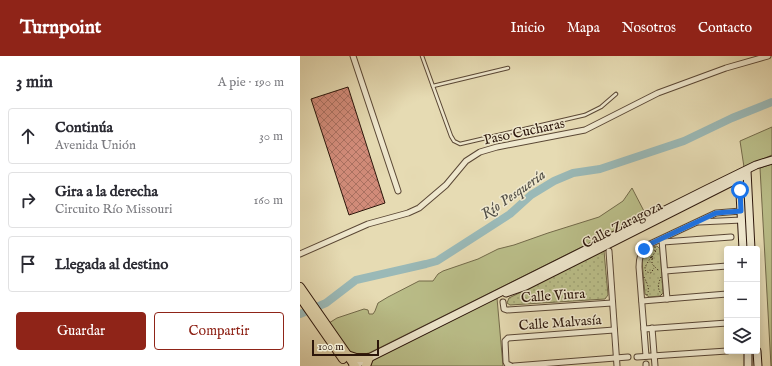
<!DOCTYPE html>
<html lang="es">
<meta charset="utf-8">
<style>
:root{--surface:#fff;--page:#f7f7f7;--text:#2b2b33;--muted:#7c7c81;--line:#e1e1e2;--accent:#8f2418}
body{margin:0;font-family:"IM FELL English",serif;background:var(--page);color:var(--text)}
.controls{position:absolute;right:12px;bottom:12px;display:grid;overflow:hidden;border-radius:4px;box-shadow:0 2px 10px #0003}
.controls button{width:36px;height:36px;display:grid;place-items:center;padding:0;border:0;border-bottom:1px solid var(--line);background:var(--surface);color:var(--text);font:20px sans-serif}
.scale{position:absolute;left:12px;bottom:10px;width:67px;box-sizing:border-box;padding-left:4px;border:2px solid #2c160b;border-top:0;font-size:11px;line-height:14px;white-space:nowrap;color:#2c160b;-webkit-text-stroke:3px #efe8ce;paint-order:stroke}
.stop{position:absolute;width:12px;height:12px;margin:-9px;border:3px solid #1a73e8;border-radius:50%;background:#fff}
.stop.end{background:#1a73e8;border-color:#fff;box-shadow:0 1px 4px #0008}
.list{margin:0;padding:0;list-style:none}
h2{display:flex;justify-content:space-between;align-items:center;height:52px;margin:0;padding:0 16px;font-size:17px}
h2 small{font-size:13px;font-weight:400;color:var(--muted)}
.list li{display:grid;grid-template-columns:26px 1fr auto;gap:12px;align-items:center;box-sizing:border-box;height:56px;margin:0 8px 8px;padding:0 8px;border:1px solid var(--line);border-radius:4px}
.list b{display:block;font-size:15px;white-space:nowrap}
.list p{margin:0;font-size:13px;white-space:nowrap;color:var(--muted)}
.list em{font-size:13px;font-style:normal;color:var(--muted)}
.actions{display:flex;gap:8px;padding:12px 16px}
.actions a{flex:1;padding:9px 0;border:1px solid var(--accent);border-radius:4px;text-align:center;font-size:14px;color:var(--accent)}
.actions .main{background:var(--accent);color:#fff}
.icon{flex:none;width:22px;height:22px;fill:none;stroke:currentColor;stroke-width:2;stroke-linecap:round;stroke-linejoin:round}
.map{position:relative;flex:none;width:472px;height:310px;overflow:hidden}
header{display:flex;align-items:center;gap:24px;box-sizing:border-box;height:56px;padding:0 20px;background:var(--accent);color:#fff}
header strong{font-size:19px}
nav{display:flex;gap:22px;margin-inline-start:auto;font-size:14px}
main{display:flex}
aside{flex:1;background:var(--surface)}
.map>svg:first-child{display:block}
.grass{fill:#babe89;stroke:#736a4a}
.park{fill:url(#park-dots);stroke:#736a4a}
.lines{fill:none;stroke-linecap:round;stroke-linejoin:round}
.river{stroke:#9ab9b7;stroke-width:8}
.building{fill:url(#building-cross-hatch);stroke:#2c160b}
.lane-casing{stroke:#5a4735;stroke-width:4.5}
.street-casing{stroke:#5a4735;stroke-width:7}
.secondary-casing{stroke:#2c160b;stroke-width:9}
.primary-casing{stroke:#2c160b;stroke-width:10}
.path{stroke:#2c160b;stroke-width:1;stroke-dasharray:1 2;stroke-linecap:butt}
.lane{stroke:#efe8ce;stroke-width:2.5}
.street{stroke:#efe8ce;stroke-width:5}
.secondary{stroke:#efe8ce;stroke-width:7}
.primary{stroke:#e6dbb3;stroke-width:8}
.route{stroke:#1a73e8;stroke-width:5}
.labels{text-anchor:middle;stroke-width:3;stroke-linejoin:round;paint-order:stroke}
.street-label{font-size:14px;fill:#2c160b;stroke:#efe8ce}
.water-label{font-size:15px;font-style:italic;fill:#524f47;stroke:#efe8ce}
</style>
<header>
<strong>Turnpoint</strong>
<nav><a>Inicio</a><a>Mapa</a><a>Nosotros</a><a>Contacto</a></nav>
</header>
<main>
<aside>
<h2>3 min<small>A pie · 190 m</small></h2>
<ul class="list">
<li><svg class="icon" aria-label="ahead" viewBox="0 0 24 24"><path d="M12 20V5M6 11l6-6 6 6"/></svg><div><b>Continúa</b><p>Avenida Unión</p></div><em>30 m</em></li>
<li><svg class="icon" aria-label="right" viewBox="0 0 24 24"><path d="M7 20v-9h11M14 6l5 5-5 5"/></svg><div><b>Gira a la derecha</b><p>Circuito Río Missouri</p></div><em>160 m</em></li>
<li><svg class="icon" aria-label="arrive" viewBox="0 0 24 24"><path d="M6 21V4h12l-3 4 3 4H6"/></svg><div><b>Llegada al destino</b></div></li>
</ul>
<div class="actions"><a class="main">Guardar</a><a>Compartir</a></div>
</aside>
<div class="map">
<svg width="472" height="310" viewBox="0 0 472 310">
<defs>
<pattern id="park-dots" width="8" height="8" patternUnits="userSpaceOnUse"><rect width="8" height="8" fill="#babe89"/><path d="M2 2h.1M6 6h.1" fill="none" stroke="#a0a375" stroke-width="1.8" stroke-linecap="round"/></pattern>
<pattern id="building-cross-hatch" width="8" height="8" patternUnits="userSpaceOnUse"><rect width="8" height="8" fill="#d18b79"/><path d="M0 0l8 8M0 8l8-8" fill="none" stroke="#aa7161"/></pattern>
</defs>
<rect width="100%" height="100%" fill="#e6dbb3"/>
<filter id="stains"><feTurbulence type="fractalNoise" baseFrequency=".005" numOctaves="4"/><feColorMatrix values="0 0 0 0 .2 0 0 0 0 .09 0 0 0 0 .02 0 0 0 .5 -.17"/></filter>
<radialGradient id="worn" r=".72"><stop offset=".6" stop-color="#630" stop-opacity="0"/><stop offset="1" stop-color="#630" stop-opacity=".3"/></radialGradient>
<g class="grass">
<polygon points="472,71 472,99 444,111 440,85"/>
<polygon points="472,108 472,310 471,310 460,112"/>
<polygon points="332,132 346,159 69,297 59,299 49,297 29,267 37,262 64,253 68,254 69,258 73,258 75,255 78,247 88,241 119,225 133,225 138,218 143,215 178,203 198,193 214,189 248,177 299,161 323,145"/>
<polygon points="197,242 203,310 69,310 72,304 75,303"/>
</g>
<g class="park">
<path d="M357,190L360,193L363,237L360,240L349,241L345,238L342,205C344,197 348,191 357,190Z"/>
<polygon points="304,195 308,239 305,243 210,249 207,247 209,242"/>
</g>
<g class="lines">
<polyline class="river" points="0,258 26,247 56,224 126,208 137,205 210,158 231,139 254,125 273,117 300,113 384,85 432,62 472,46"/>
</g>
<polygon class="building" points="48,31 85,147 49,159 11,43"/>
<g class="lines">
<defs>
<g id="lane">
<polyline points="122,0 151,80 154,85 160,88 285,59 301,51 316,38"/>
<polyline points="133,30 208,12"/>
</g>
<g id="street">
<polyline points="53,0 98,135"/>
<polyline points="399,166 442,164"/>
<polyline points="362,184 367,243"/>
<polyline points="363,186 431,181"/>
<polyline points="309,195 317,310"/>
<polyline points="0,198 68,168 108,157 119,152 146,129 166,105 180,96 197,91 285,74 358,37 426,12 468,0"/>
<polyline points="365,215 427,210"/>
<polyline points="342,245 427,238"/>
<polyline points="203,246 204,253 207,254 312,247"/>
<polyline points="352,272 355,310"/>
<polyline points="344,273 427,267"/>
<path d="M346,300L339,211C339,201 341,193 350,188L416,157L441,155"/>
<polyline points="337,301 427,295"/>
<polyline points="346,308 346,310"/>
<polyline points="211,310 207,308 206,306 205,285 208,282 314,274"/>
<polyline points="214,310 328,301"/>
</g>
<g id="secondary">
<polyline points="447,115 451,193"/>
<polyline points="439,119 443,193"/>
<polyline points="206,237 226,230 444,120"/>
<polyline points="448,295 448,310"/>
<polyline points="457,295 458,310"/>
<polyline points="53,310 407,133 456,109 472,104"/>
</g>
<g id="primary">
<polyline points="0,231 55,310"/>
<polyline points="0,241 43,303"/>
<polyline points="47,299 56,302 69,302 66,310"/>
</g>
</defs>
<use href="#lane" class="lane-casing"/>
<use href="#street" class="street-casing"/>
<use href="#secondary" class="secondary-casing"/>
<use href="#primary" class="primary-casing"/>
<g class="path">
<polyline points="355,191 355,195"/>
<polyline points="351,201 345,211 345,214 347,216 351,217 354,212"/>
<polygon points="351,201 353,201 353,202 351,203"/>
<polyline points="352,201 357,193"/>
<polyline points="352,203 352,208 359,215"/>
<path d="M344,221C347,227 351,234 346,240"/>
<path d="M361,221C358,228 357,233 362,239"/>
</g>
<use href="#lane" class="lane"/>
<use href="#street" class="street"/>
<use href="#secondary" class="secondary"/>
<use href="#primary" class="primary"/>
</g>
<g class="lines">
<polyline class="route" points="344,193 350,188 416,157 441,155 440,134"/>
</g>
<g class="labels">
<g class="street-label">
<text transform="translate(224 75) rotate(-12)" y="5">Paso Cucharas</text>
<text transform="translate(322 168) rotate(-27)" y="5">Calle Zaragoza</text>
<text transform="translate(253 239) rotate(-4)" y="5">Calle Viura</text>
<text transform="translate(260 266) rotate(-4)" y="5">Calle Malvasía</text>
</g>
<g class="water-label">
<text transform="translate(213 138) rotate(-35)" y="5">Río Pesquería</text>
</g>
</g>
<rect width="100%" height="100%" filter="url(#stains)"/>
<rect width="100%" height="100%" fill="url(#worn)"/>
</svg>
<div class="controls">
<button>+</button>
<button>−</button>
<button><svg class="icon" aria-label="layers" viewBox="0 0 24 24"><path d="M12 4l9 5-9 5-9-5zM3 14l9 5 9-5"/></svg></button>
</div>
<div class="scale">100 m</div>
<div class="stop" style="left:440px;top:134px"></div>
<div class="stop end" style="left:344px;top:193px"></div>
</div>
</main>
